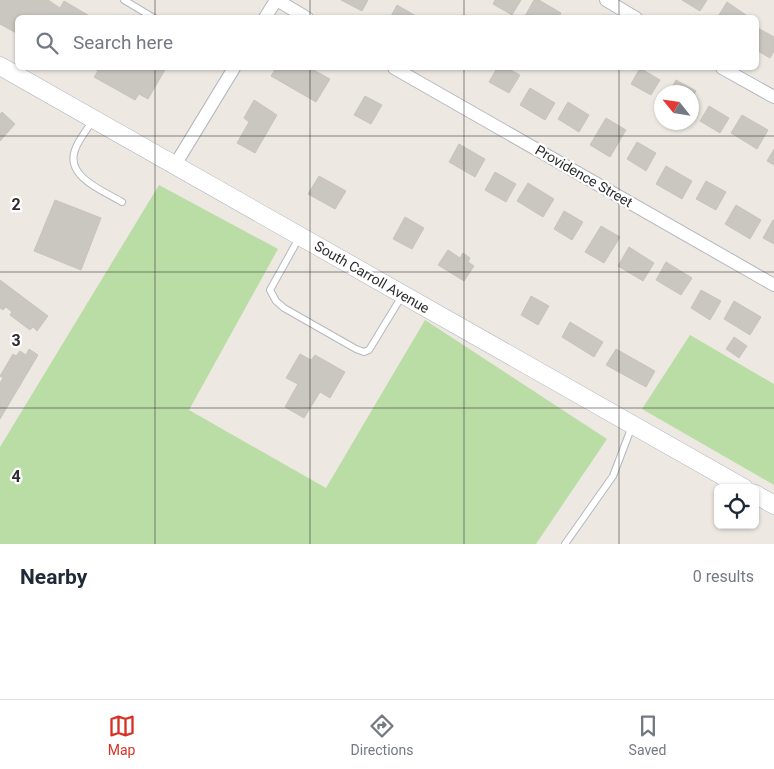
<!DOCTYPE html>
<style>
:root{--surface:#fff;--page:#f6f6f7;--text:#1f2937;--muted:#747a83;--line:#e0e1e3;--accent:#d93025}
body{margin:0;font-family:Roboto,sans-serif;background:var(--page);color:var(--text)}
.controls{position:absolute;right:15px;bottom:15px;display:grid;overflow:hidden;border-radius:8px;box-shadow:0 1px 4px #0004}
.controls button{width:45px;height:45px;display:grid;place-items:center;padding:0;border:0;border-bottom:1px solid var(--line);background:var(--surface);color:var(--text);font:25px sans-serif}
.compass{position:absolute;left:654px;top:85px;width:45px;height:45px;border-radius:50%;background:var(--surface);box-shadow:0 1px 4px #0004;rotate:300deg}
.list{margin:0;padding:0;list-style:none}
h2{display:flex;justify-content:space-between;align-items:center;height:65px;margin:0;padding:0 20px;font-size:21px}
h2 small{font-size:16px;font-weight:400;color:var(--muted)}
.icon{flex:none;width:28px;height:28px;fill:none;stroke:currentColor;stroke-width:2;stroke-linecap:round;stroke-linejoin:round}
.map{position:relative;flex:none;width:774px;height:544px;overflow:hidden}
.search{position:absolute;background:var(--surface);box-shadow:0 1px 4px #0004;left:15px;right:15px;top:15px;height:55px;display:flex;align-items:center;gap:12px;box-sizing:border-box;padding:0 18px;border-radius:8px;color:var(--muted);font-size:19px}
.sheet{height:155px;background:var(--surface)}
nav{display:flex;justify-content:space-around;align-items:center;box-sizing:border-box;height:70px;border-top:1px solid var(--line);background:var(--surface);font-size:14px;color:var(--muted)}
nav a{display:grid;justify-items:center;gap:2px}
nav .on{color:var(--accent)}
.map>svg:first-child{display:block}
.green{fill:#badda6}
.building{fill:#cac6c0;stroke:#c9c4bc}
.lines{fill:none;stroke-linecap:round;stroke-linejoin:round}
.lane-casing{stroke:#b5b8c0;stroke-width:8}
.street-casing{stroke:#b5b8c0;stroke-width:14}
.secondary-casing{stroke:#b5b8c0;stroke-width:19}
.lane{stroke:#fff;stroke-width:6}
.street{stroke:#fff;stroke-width:12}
.secondary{stroke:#fff;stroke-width:18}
.grid{fill:none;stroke:#2e2e2e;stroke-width:1;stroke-opacity:0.55}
.labels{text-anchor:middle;stroke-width:4.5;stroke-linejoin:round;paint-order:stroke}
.street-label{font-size:14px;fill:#2e2e2e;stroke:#fff}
.grid-label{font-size:16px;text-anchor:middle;font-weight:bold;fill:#2e2e2e;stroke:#fff;stroke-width:4.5;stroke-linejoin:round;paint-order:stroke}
</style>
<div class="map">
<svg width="774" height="544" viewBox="0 0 774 544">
<rect width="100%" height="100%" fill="#ede8e2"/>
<g class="green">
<polygon points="159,185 278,249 189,410 326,488 425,320 607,439 536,544 0,544 0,447"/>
<polygon points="690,335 774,384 774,485 642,409"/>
</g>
<g class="building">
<polygon points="0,0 48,0 60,8 64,1 93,18 18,18 18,34 0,24"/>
<polygon points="341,0 368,0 362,11"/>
<polygon points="495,0 521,0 512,15 493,4"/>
<polygon points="534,0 539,0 561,13 558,18 528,18 525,16"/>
<polygon points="682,0 707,0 700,11"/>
<polygon points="727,2 746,15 744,18 717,18"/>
<polygon points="397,5 416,16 415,18 390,18"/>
<polygon points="756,27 774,37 774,51 770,58 756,50"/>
<polygon points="92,68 166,68 148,99 139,94 135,100 94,77 98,71"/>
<polygon points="276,68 310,68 330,79 316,102 271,76"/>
<polygon points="497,68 507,68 520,75 509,93 489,82"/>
<polygon points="640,68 660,80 651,95 631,84"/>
<polygon points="676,80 696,91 692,98 692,92 669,92"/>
<polygon points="530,88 555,103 545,120 520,105"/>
<polygon points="365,96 382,105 371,124 354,115"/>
<polygon points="254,100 277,115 255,153 237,143 249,122 244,118"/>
<polygon points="568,102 589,115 579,132 558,119"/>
<polygon points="709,106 729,118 720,133 700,121"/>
<polygon points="2,112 15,124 0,141 0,114"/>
<polygon points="742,115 768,130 757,149 731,133"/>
<polygon points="606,118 626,130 610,157 590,145"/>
<polygon points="637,142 656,153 646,171 627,159"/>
<polygon points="459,144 485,159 475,177 449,162"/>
<polygon points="774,149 774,165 767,161"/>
<polygon points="666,166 692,181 682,199 656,184"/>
<polygon points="495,172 516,184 506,202 485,190"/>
<polygon points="319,176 346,191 335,209 308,194"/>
<polygon points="706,181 726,192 716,210 696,199"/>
<polygon points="528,183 554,199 543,217 517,201"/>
<polygon points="55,200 101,218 81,270 34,251"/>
<polygon points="736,205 761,220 750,239 725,224"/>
<polygon points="564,211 583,222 572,240 554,229"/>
<polygon points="405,217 424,228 412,249 393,239"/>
<polygon points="773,220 774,220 774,244 763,238"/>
<polygon points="601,226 620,237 604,263 585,252"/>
<polygon points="629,247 654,263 643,281 618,266"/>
<polygon points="448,250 460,258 463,253 470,258 468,262 474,266 464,281 438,265"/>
<polygon points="666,262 692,278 681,295 656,280"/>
<polygon points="0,280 48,316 37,331 33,327 30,330 10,315 12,312 6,307 3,310 0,308"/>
<polygon points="701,290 721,301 710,320 691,308"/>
<polygon points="531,296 549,306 538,325 521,315"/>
<polygon points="734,301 761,317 750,335 724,319"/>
<polygon points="570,322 603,342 594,357 562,337"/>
<polygon points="734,337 747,346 739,358 726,349"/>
<polygon points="29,349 38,355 0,419 0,383 3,378 0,376 13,354 16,356 20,351 26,355"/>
<polygon points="616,349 655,371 646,387 606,365"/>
<polygon points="300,354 311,360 315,355 345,372 330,398 320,392 304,418 285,407 298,384 286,378"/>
</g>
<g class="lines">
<defs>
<g id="lane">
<polyline points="124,0 154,18"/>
<path d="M93,120C87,130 78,140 75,150C65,177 104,191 122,202"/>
<polyline points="299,238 270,290 276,301 284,308 356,349 364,352 369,350 402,296"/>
<polyline points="565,544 613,476 632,426"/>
</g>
<g id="street">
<polyline points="277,0 307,18"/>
<polyline points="606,0 636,18"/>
<polyline points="265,18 276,0"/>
<polyline points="394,68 774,285"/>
<polyline points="722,68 774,97"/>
<polyline points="175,165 234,68"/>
</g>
<g id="secondary">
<polyline points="0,66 744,488"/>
<polyline points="755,494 774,505"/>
</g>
</defs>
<use href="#lane" class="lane-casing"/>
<use href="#street" class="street-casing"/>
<use href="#secondary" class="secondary-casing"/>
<use href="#lane" class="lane"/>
<use href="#street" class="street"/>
<use href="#secondary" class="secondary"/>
</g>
<path class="grid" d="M155,0V18M310,0V18M464,0V18M619,0V18M155,68V544M310,68V544M464,68V544M619,68V544M0,136H774M0,272H774M0,408H774"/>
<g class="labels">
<g class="street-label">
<text transform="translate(584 176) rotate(30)" y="5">Providence Street</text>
<text transform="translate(372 277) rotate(30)" y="5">South Carroll Avenue</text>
</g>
</g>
<g class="grid-label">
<text x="16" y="210">2</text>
<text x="16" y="346">3</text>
<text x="16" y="482">4</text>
</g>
</svg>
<div class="controls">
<button><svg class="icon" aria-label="locate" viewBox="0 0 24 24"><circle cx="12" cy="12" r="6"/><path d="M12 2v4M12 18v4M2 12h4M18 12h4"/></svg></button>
</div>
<svg class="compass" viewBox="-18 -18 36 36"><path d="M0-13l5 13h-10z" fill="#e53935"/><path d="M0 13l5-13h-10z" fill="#747a83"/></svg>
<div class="search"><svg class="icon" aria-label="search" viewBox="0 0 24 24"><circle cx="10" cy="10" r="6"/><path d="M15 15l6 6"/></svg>Search here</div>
</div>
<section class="sheet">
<h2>Nearby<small>0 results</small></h2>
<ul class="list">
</ul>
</section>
<nav>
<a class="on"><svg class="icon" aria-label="map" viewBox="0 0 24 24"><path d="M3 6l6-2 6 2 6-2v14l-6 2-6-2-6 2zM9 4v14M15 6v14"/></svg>Map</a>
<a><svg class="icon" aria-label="directions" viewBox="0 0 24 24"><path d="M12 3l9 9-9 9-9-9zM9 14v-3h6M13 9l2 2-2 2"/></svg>Directions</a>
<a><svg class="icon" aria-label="saved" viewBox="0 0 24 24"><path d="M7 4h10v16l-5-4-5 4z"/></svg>Saved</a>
</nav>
